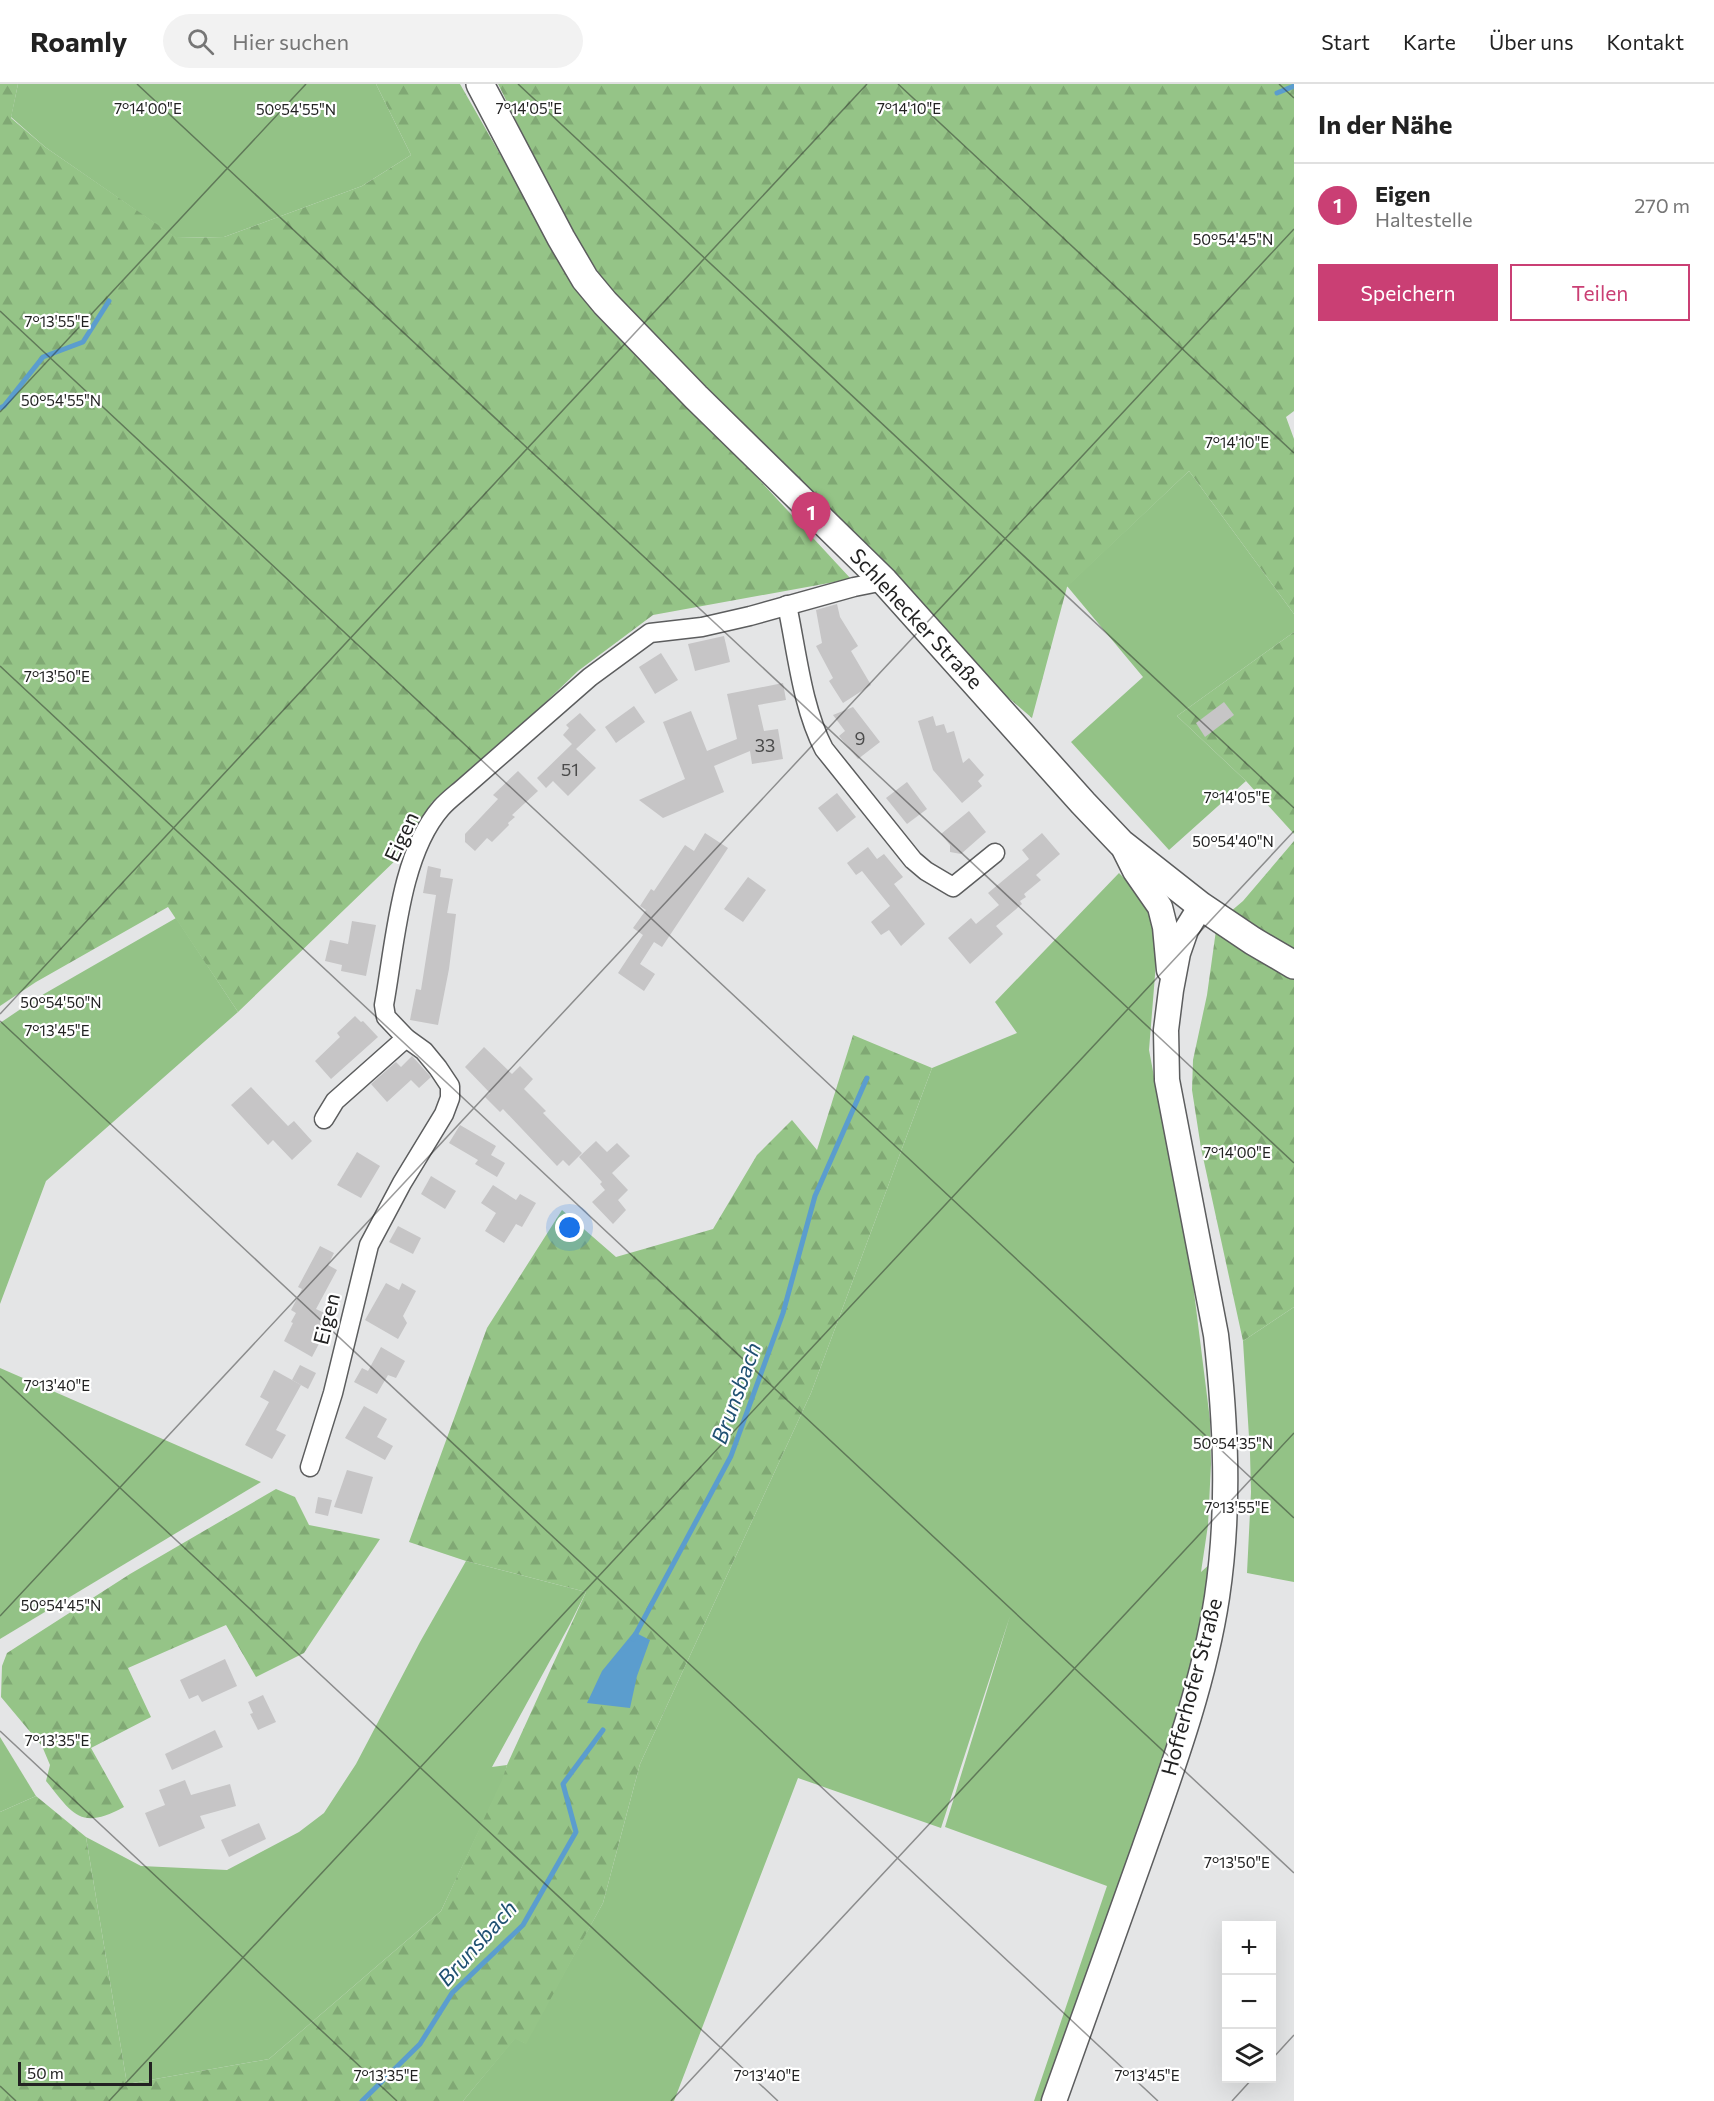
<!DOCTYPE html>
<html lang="de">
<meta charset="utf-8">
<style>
:root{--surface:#fff;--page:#f2f2f2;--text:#222;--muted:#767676;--line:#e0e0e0;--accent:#ca3f74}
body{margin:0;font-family:Commissioner,sans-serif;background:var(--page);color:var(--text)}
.controls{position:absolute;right:18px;bottom:18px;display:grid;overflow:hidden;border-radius:0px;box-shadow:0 6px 24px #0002}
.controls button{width:54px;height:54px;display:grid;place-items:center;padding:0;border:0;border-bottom:2px solid var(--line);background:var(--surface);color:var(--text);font:30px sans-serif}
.scale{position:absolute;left:18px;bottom:15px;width:134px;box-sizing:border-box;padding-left:6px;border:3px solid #222;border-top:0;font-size:16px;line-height:21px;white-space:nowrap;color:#222;-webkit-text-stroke:4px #fff;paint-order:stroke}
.you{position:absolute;left:570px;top:1144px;width:21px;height:21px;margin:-15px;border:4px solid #fff;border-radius:50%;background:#1a73e8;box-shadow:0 0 0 9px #1a73e833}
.badge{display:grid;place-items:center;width:39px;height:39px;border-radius:50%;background:var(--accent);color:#fff;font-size:20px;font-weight:700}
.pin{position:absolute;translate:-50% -50px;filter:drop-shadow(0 2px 3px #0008)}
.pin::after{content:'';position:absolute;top:32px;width:21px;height:18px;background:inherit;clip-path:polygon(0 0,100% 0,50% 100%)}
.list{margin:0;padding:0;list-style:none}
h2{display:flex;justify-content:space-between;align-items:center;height:78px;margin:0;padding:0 24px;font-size:26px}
h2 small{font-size:20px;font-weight:400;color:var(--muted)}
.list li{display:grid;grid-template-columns:39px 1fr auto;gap:18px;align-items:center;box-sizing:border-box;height:84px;padding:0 24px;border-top:2px solid var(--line)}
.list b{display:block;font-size:22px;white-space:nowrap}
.list p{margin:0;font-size:20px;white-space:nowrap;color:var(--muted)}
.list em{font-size:20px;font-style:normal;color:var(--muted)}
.actions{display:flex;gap:12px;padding:18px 24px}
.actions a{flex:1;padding:14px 0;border:2px solid var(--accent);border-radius:0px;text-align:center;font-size:21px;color:var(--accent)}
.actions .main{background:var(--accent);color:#fff}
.icon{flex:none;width:33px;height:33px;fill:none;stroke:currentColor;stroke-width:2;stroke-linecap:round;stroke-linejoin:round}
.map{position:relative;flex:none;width:1294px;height:2017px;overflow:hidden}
header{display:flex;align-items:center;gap:36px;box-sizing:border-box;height:84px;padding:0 30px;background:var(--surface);border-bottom:2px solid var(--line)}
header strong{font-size:28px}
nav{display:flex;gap:33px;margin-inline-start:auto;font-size:21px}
.search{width:420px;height:54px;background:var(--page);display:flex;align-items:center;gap:15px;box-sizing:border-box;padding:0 21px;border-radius:33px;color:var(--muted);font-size:22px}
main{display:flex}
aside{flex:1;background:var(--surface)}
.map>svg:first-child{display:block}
.grass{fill:#93c286}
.forest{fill:url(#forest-firs)}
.water{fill:#5b9dce}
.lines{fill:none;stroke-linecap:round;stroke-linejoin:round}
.stream{stroke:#5b9dce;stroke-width:5}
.building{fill:#c6c5c6}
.minor-casing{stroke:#5c5d5e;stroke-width:21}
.tertiary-casing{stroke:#5c5d5e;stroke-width:27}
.secondary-casing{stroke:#5c5d5e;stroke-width:30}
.minor{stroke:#fff;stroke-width:18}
.tertiary{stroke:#fff;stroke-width:24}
.secondary{stroke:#fff;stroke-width:27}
.ticks{fill:none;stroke:#222;stroke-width:1.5;stroke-opacity:0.45}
.labels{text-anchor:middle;stroke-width:4.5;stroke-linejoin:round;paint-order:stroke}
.number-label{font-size:18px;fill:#4b4b4b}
.street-label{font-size:21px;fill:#222;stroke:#fff}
.water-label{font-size:22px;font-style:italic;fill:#1f5072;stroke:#fff}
.ticks-label{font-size:15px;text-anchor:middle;fill:#222;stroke:#fff;stroke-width:4.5;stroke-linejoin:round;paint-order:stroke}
</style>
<header>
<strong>Roamly</strong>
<div class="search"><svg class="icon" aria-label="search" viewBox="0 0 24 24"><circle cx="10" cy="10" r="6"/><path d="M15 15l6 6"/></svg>Hier suchen</div>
<nav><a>Start</a><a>Karte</a><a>Über uns</a><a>Kontakt</a></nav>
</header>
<main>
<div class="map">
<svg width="1294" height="2017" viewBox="0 0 1294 2017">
<defs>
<pattern id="forest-firs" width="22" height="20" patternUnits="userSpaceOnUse" patternTransform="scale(1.5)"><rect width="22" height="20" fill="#95c487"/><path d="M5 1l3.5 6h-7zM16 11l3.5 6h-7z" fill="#80a874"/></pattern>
</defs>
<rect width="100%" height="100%" fill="#e4e5e6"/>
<g class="grass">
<polygon points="18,0 376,0 411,71 362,102 224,153 176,154 45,63 11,33"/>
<polygon points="1189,387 1294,530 1294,548 1177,632 1246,697 1169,766 1071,658 1143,593 1067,502"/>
<polygon points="1119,789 1142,812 1158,854 1149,966 1193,1200 1210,1336 1211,1380 1208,1441 1201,1488 1211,1479 1187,1612 1042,2017 1034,2017 1107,1802 945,1743 1010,1532 941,1744 798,1694 674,2017 463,2017 515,1954 525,1959 603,1819 640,1680 811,1309 932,984 1017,949 995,918"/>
<polygon points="176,834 238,928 46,1097 0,1220 0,939 37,914"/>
<polygon points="1294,1223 1294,1498 1247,1489 1251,1408 1250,1369 1243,1257"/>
<polygon points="0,1284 261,1398 0,1555"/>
<polygon points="466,1477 586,1508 570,1540 492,1683 507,1681 503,1696 441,1827 269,1975 127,2000 86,1753 141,1782 227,1786 299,1748 324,1729 356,1680 420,1558"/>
<polygon points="0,1653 36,1712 0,1728"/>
</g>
<g class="forest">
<polygon points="0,0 18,0 11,34 45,63 177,154 224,153 362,102 411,71 376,0 460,0 552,161 690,321 851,495 653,531 578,587 470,691 432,718 400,772 238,928 168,823 36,898 0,922"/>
<path d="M498,0H1294V327L1286,333L1294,355V530L1189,387L1067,503L1032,634L921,538L896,491L615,212C567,147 534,72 498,0Z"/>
<polygon points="1294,548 1294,750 1246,697 1177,632"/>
<polygon points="1294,757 1294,1223 1243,1257 1201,1064 1192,1006 1193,976 1207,911 1217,839 1243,817"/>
<polygon points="853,951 932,984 811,1309 640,1680 603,1819 526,1960 515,1955 463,2017 0,2017 0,1728 36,1712 86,1753 127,2000 269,1975 441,1827 502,1696 507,1681 586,1508 466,1477 409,1458 487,1244 562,1126 616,1173 713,1145 757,1071 792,1036 817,1066"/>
<path d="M276,1405L295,1413L309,1441L380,1455L304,1569L256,1593L226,1541L128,1584L151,1633L91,1664L124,1723C80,1747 73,1730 46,1697L50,1681L42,1662L1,1613L2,1582L7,1569L130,1490Z"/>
</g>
<polygon class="water" points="634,1548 650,1556 637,1592 630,1624 587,1619 602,1587"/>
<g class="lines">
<g class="stream">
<polyline points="1277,9 1294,2"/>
<polyline points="0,324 4,322 43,273 83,258 109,217"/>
<polyline points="633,1555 731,1372 783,1229 815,1112 867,994"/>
<polyline points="362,2017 420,1960 452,1909 523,1841 576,1748 563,1700 603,1646"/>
</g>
</g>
<g class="building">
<polygon points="837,520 840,533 858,562 851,567 871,601 843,619 829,597 833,594 816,562 822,559 816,526"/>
<polygon points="724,552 730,578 695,587 688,560"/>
<polygon points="661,569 678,596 655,610 639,583"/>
<polygon points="783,599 786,616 758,621 764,647 778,645 783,675 752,680 750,667 714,682 724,708 663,734 639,716 685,695 663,638 691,627 707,667 737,655 727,610"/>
<polygon points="1224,618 1234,631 1205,653 1196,639"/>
<polygon points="634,622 645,638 616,659 605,643"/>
<polygon points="853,623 880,658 858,675 839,652 845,647 833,631"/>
<polygon points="580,629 596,646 576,665 596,684 568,712 553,697 546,704 537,694 572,660 563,651 569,644 566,641"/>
<polygon points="933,632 936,642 944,640 947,649 954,647 963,679 969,674 984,691 978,697 982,702 962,719 933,686 918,637"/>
<polygon points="518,687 538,707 512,731 515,733 508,739 509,741 492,758 487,754 475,767 465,758 465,750 498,715 493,711"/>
<polygon points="907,698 927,725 907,740 886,714"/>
<polygon points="837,709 856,733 837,748 818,724"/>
<polygon points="969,727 986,748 961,770 950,768 950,761 941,750"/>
<polygon points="705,749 728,764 662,863 654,858 640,880 655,890 644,907 618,889 643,851 633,844 646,826 640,822 651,805 654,807 685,761 694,767"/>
<polygon points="1042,749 1060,770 1036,791 1041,796 1024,810 1026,813 1020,817 1022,820 996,842 1003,850 970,880 948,854 971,834 976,840 999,821 988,809 1029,775 1022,766"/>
<polygon points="868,763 877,775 884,770 903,793 894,800 925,840 901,862 889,846 881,851 871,838 890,822 862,787 856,791 847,779"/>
<polygon points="428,782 441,785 440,793 453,795 447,829 456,830 449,885 438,941 410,936 416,905 421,906 436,811 423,809"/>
<polygon points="748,793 766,806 743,838 724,825"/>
<polygon points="352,837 376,841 366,892 341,887 342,881 325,877 330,856 348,860"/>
<polygon points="355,932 361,938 363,937 378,953 331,995 315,977 340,953 337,949"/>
<polygon points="484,963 512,990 520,982 533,995 524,1005 546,1027 543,1029 582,1069 569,1082 563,1076 557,1082 503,1025 500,1028 485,1013 490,1009 465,983"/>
<polygon points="412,972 431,993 419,1004 411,996 387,1018 371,1000 396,978 401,983"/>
<polygon points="251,1003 288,1042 294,1037 312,1057 292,1076 273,1056 268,1061 231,1021"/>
<polygon points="460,1041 496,1062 491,1071 505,1079 497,1093 475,1080 478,1076 449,1059"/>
<polygon points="596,1057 607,1068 617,1059 630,1072 612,1089 628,1106 618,1116 626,1126 613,1140 592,1118 605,1106 600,1100 602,1098 579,1073"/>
<polygon points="357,1068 380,1082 361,1114 337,1101"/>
<polygon points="431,1092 456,1107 445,1125 421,1110"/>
<polygon points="493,1101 516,1116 520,1110 536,1119 522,1143 516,1140 504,1159 485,1147 496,1129 481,1119"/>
<polygon points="398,1142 421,1154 413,1170 389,1158"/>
<polygon points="320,1162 334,1169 328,1181 337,1186 316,1225 333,1233 312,1273 284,1257 293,1239 291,1238 296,1229 291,1226 302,1205 298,1203"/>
<polygon points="386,1199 399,1206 402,1199 416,1207 403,1232 407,1239 398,1255 365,1236"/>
<polygon points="381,1263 405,1277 396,1294 388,1291 377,1310 354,1298 362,1284 368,1287"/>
<polygon points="300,1281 316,1289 308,1305 292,1296"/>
<polygon points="274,1286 301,1301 276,1346 286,1351 272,1375 245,1361 269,1318 260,1313"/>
<polygon points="364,1322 387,1335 377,1353 393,1362 385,1376 345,1354"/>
<polygon points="347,1386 373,1393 362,1430 334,1423"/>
<polygon points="318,1413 332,1416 328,1432 315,1429"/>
<polygon points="225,1575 237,1602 202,1618 198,1611 189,1615 180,1596"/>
<polygon points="263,1611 276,1638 258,1646 250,1630 253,1629 248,1618"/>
<polygon points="215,1646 223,1663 172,1686 165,1670"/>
<polygon points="185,1696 191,1711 230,1700 236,1722 200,1732 205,1744 159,1763 145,1729 165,1721 159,1706"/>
<polygon points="259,1739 266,1755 229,1773 221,1756"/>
</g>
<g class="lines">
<defs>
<g id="minor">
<path d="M787,521C797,568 802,623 824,665L913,776L926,787L953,803L995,769"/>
<polyline points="324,1035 335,1017 406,954"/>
<path d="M310,1383L333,1309L369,1161L402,1099L444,1030L450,1014V1002L438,984L424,967L406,954L386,933L384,921C395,861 400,771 441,724C447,717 455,711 462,705L590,593L650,549L702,543L750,532L854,503L884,497"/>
</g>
<g id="tertiary">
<polyline points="1121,759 1135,787 1160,823 1165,843 1169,886"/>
<path d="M1054,2017C1084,1933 1114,1849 1144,1765C1173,1683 1204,1599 1217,1513C1230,1426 1226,1339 1216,1251L1167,996L1166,946L1171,906L1178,869L1186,846L1201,822"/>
</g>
<polyline id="secondary" points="480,0 561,154 585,195 605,219 696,313 884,497 1083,719 1121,759 1201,822 1253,857 1294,881"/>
</defs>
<use href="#minor" class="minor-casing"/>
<use href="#tertiary" class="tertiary-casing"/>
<use href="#secondary" class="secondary-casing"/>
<use href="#minor" class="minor"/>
<use href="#tertiary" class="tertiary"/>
<use href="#secondary" class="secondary"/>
</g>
<path class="ticks" d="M137,0L1294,1079M518,0L1294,724M898,0L1294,369M1279,0L1294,14M0,227L1294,1434M0,328L306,0M0,582L1294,1789M0,930L867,0M0,937L1158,2017M0,1292L778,2017M0,1532L1294,145M0,1647L397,2017M1272,1975L1294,1951M0,2002L16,2017M109,2017L1294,747M671,2017L1294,1349M1232,2017L1253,1994"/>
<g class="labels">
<g class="number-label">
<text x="860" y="661">9</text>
<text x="765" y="668">33</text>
<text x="570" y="692">51</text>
</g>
<g class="street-label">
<text transform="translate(916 535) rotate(47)" y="7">Schlehecker Straße</text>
<text transform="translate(402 753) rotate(-65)" y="7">Eigen</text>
<text transform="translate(327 1235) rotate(-76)" y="7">Eigen</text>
<text transform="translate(1192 1603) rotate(-75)" y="7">Hofferhofer Straße</text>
</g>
<g class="water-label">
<text transform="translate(736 1309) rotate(-70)" y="8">Brunsbach</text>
<text transform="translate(477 1859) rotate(-48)" y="8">Brunsbach</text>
</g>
</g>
<g class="ticks-label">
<text x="148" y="30">7°14'00"E</text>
<text x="529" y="30">7°14'05"E</text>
<text x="909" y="30">7°14'10"E</text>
<text x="296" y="31">50°54'55"N</text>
<text x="1233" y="161">50°54'45"N</text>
<text x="57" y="243">7°13'55"E</text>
<text x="61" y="322">50°54'55"N</text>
<text x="1237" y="364">7°14'10"E</text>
<text x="57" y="598">7°13'50"E</text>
<text x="1237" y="719">7°14'05"E</text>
<text x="1233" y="763">50°54'40"N</text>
<text x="61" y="924">50°54'50"N</text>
<text x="57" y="952">7°13'45"E</text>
<text x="1237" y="1074">7°14'00"E</text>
<text x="57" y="1307">7°13'40"E</text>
<text x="1233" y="1365">50°54'35"N</text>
<text x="1237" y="1429">7°13'55"E</text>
<text x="61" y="1527">50°54'45"N</text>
<text x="57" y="1662">7°13'35"E</text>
<text x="1237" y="1784">7°13'50"E</text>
<text x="386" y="1997">7°13'35"E</text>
<text x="767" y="1997">7°13'40"E</text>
<text x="1147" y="1997">7°13'45"E</text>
</g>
</svg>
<div class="controls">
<button>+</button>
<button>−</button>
<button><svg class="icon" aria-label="layers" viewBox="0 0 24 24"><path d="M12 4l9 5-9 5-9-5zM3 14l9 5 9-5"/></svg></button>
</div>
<div class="scale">50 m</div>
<div class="you"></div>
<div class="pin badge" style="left:811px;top:458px">1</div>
</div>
<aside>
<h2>In der Nähe<small></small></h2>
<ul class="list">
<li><span class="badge">1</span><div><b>Eigen</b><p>Haltestelle</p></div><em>270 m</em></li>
</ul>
<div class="actions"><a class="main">Speichern</a><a>Teilen</a></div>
</aside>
</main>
